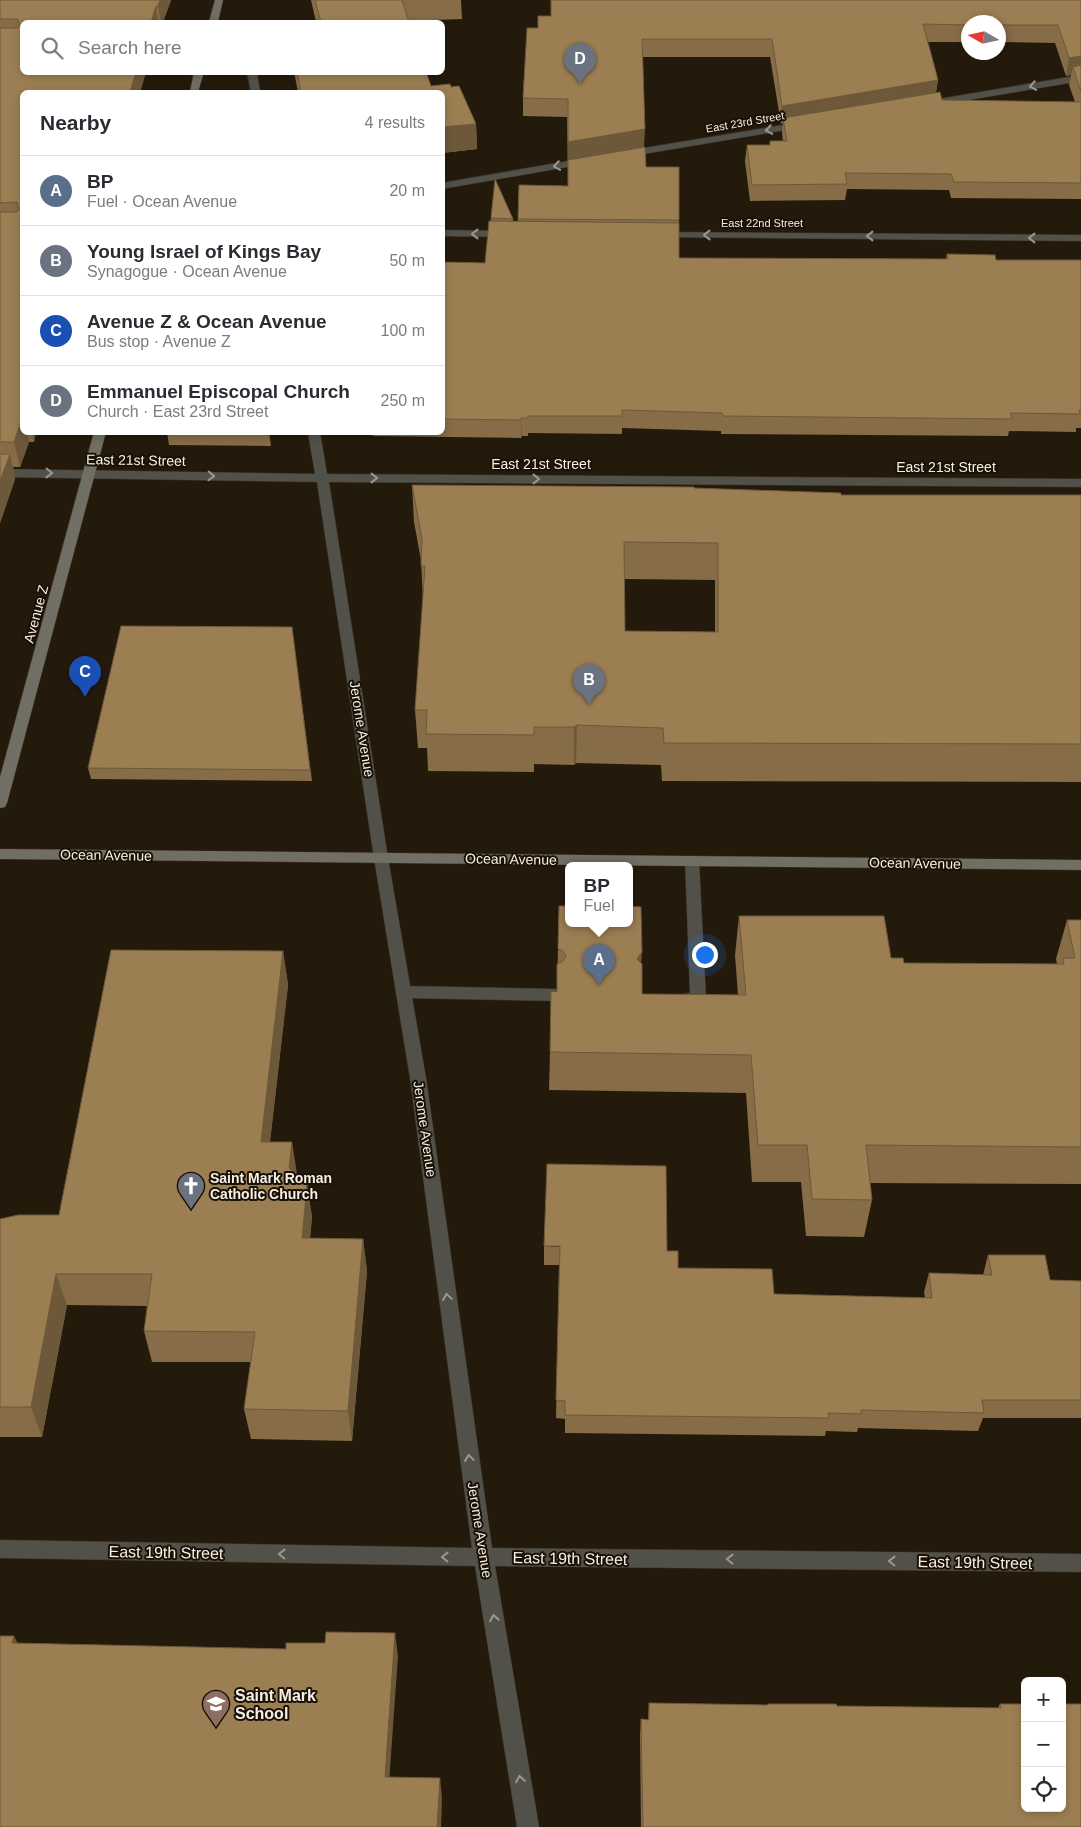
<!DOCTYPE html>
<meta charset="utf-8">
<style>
:root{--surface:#fff;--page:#f7f7f7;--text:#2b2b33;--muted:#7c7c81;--line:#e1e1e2;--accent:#ea580c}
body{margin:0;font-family:Arial,sans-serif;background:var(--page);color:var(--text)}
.controls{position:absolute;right:15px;bottom:15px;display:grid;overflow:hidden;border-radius:8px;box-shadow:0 2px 8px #0003}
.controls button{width:45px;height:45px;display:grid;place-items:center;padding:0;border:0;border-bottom:1px solid var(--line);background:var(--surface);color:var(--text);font:25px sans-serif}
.compass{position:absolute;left:961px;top:15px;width:45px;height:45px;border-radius:50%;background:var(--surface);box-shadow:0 2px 8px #0003;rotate:279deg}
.you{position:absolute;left:704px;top:954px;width:18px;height:18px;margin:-12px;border:4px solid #fff;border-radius:50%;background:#1a73e8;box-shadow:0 0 0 8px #1a73e833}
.badge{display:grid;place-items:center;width:32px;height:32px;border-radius:50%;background:var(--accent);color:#fff;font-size:16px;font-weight:700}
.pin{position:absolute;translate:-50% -41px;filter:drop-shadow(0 1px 2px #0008)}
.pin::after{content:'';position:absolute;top:26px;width:18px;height:15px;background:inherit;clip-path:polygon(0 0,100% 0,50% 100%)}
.popup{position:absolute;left:565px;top:862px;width:68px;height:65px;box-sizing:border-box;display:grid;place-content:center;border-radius:8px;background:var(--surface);filter:drop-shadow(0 1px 4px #0005);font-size:16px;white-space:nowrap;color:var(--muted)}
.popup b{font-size:19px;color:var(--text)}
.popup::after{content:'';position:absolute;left:50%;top:100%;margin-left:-10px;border:10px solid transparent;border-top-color:var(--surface)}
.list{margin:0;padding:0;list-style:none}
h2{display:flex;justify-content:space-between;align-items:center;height:65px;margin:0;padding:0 20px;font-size:21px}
h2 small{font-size:16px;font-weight:400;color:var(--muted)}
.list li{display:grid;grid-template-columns:32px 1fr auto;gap:15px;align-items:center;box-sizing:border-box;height:70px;padding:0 20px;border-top:1px solid var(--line)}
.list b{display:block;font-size:19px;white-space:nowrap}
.list p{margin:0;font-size:16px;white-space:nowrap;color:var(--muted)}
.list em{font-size:16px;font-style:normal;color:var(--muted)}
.icon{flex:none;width:28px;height:28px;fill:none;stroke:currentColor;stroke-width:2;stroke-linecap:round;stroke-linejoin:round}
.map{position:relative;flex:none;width:1081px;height:1827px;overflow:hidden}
.search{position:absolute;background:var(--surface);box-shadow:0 2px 8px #0003;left:20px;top:20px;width:425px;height:55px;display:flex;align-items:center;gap:12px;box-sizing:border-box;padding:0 18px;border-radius:8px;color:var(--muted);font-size:19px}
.panel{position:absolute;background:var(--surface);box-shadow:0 2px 8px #0003;left:20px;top:90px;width:425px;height:345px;border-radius:8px}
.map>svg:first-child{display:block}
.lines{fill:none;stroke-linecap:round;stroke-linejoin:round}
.lane-casing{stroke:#3d3426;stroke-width:1}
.street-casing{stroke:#3d3426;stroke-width:1}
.secondary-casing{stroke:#3d3426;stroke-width:1}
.lane{fill:#525149;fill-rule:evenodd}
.street{fill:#525149;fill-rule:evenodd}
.secondary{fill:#716f63;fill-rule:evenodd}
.wall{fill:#866c47;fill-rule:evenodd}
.shaded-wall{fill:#6d583a}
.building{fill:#9c7e53;stroke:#6d583a;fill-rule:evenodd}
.oneway{stroke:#9c9890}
.labels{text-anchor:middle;stroke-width:4;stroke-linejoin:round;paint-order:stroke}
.far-street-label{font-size:11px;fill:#f6efe6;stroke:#1a1104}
.street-label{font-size:14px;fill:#f6efe6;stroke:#1a1104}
.poi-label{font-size:14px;font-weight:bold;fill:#f6efe6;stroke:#1a1104;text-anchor:start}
.near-street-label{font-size:16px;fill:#f6efe6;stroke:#1a1104}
.near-poi-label{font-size:16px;font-weight:bold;fill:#f6efe6;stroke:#1a1104;text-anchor:start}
</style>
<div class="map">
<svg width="1081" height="1827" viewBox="0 0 1081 1827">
<rect width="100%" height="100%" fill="#241a0c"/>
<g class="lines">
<defs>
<g id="lane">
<path d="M692,856L697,857L699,861L706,999L704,1003C695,1006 687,1006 678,1003L676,999L678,995L690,993L685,861L687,857Z"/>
<polygon points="404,986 556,989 561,991 564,995 561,999 556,1001 404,998 399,996 396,992 399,988"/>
</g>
<g id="street">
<polygon points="247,72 257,72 260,92 251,92"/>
<polygon points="1081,75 1081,81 927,107 922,104 927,101"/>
<polygon points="801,122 806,125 804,127 626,157 621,154 626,151"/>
<polygon points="586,158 590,159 590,163 442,189 442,183"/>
<polygon points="442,230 507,231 512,234 507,237 442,236"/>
<polygon points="660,232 1081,235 1081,241 656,237 655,235 656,233"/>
<polygon points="308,432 320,432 327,474 1081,479 1081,487 329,482 388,858 426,1078 492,1548 1081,1554 1081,1572 495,1566 539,1827 517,1827 475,1566 0,1558 0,1540 472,1548 410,1078 374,858 317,482 0,477 0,469 315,474"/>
</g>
<g id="secondary">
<polygon points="215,0 223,0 218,22 209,22"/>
<polygon points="194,72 204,72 198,92 190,92"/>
<polygon points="94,432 106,432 7,803 5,807 0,808 0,777"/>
<polygon points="0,849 1081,860 1081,870 0,859"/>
</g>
</defs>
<use href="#lane" class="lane-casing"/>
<use href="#street" class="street-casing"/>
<use href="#secondary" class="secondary-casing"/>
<use href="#lane" class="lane"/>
<use href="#street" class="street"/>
<use href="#secondary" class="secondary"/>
</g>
<g class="wall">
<polygon points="0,0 171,0 163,22 22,22 22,72 146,72 140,92 22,92 22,432 36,432 34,442 29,442 20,467 13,467 15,479 0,523"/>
<polygon points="311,0 461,0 462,19 409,21 409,22 316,22"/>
<path d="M1081,0V199L951,198L949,190L847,189L845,200L750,201L745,161L747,145H770V141H783L782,133L783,123L781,124L770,57H643L644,147L646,167L679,220V258L946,259L947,254L996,260H1081V428H1076V432L1009,431L1008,436L721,434V431L622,428V434L528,433V436H522L521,438L373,436V432H442V262L485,263L491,218L513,219V221H518L519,185L568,186L567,117L523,116V98L538,28L551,16ZM968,22H998V42L1055,43L1066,76L1071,75L1069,85L1075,102L942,100L936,92L938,80L928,42H968Z"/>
<polygon points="294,72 426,72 431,86 450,84 451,87 459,86 476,124 477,149 442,153 442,92 298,92"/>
<polygon points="167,432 269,432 271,446 169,445"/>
<path d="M412,485L694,488L841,495H1081V782L662,781L661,765L576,763L574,765L534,764V772L428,771L427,748H418L415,710L423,601L421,560L414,522ZM624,579L715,580V632L625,631Z"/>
<polygon points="292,627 312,781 91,779 88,768"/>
<polygon points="559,906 641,963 642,994 738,995 735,955 739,916 904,963 1057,964 1056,959 1067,920 1081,920 1081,1184 870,1183 872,1200 864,1237 806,1236 801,1182 752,1182 746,1093 549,1090 550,1052 557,992"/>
<polygon points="283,951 288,985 270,1142 297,1175 307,1185 312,1217 310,1238 363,1239 367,1271 352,1441 251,1439 244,1409 251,1362 152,1362 144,1331 147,1306 67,1305 42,1437 0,1437 0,1219 59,1215"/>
<polygon points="544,1246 667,1251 678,1268 774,1294 925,1298 924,1292 929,1273 983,1275 988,1255 1050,1280 1081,1281 1081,1418 983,1418 978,1431 858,1428 857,1432 826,1431 825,1436 565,1433 565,1419 556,1418 559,1265 544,1265"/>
<polygon points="649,1703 767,1705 768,1704 837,1706 998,1708 1000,1704 1081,1827 641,1827 640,1734 641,1719 648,1720"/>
</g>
<g class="shaded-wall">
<polygon points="160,0 171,0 163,22 161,22 158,6"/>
<polygon points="156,6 158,22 151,22"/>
<polygon points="1081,56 1081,72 1073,67 1071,75 1066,76 1069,58"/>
<polygon points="136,72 146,72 140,92 130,92"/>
<polygon points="938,80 935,98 783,118 783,123 781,124 782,106"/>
<polygon points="476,124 477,149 442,153 442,127"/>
<polygon points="645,129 644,147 568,160 568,142"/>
<polygon points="22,418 22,432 27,432 29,442 20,467 14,442"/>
<polygon points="521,418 522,436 521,438"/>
<polygon points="32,432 36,432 34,442"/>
<polygon points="10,454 15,479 0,523 0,481"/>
<polygon points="577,725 576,763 574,765 574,727"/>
<polygon points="283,951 288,985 266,1175 261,1142"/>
<polygon points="642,952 639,991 637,959"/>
<polygon points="292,1142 297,1174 294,1200 289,1168"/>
<polygon points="307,1185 312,1217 307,1270 302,1238"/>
<polygon points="363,1239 367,1271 352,1441 348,1411"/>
<polygon points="56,1274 67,1305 42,1437 31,1407"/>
<polygon points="395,1633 398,1656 388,1797 385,1777"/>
<polygon points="14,1636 25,1659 12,1643"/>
<polygon points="440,1778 442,1798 441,1827 437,1827"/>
</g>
<g class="building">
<polygon points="0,0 160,0 158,6 156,6 151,22 22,22 22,72 136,72 130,92 22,92 22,418 14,442 0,442 0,212 17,212 19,210 17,202 0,203 0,28 18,28 20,26 18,19 0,19"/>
<polygon points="315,0 402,0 409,22 321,22"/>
<polygon points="551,0 1081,0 1081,56 1069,58 1058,25 998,25 998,22 968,22 968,25 923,24 938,80 782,106 772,39 642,39 645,129 568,142 568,99 523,98 527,28 538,28 538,16 551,16"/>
<polygon points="1081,65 1081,92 1073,67"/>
<polygon points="297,72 426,72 431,86 450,84 451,87 459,86 476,124 442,127 442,92 301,92"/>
<polygon points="940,92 942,100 1081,102 1081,183 954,182 951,174 845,173 847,184 752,185 747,145 770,145 770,141 787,141 783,118"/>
<polygon points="645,147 646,167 679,167 679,220 518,219 519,185 568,186 568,160"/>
<polygon points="495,179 513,219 491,218"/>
<polygon points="489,221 679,223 679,258 948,259 947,254 995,255 996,260 1081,260 1081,410 1079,410 1080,414 1010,413 1012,419 723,416 722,413 622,410 622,416 528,416 528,418 521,418 521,420 442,419 442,262 485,263"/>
<polygon points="0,454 10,454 0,481"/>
<path d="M412,485L694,487V488L841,493V495H1081V744L664,743L663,728L577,725L574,727H534V735L426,734L427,710H415L425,566H421L422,539ZM624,542L718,543V632L625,631Z"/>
<polygon points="121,626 292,627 310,770 88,768"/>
<polygon points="559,906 569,906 569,924 629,924 629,906 641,907 642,952 637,959 642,964 642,994 746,995 739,916 884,916 891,958 903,958 904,963 1064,964 1063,958 1075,958 1067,920 1081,920 1081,1147 866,1145 872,1200 812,1199 807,1145 758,1145 751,1055 550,1052 551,991 557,992 557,964 563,961 566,956 563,951 558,949"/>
<polygon points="111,950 283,951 261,1142 292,1142 289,1168 307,1185 302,1238 363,1239 348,1411 244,1409 255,1332 144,1331 152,1274 56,1274 31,1407 0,1407 0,1219 18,1215 59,1215"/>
<polygon points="547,1164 666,1166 667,1251 678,1251 678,1268 772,1269 774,1294 932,1298 929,1273 992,1275 988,1255 1045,1255 1050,1280 1081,1281 1081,1400 982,1400 984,1413 861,1410 861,1414 828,1413 829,1418 565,1415 565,1401 556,1400 560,1246 544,1246"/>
<polygon points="326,1632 395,1633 385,1777 440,1778 437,1827 0,1827 0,1636 14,1636 12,1643 286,1649 286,1643 325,1643"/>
<polygon points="649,1703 768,1705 768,1704 836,1704 837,1706 1001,1708 1000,1704 1025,1704 1025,1808 1062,1808 1062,1704 1081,1704 1081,1827 643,1827 641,1719 649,1720"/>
</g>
<defs><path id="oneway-chevron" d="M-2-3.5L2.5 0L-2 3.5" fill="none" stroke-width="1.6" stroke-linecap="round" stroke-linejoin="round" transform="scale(1.25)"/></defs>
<g class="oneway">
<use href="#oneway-chevron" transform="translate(1033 86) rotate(170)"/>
<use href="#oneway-chevron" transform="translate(769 130) rotate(170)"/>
<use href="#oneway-chevron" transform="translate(557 166) rotate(170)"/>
<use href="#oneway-chevron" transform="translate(475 234) rotate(-180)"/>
<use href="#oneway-chevron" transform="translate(707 235) rotate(-180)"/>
<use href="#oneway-chevron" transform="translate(870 236) rotate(-180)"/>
<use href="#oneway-chevron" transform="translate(1032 238) rotate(-180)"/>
<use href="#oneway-chevron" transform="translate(49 473) rotate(1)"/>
<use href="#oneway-chevron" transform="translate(211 476) rotate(2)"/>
<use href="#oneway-chevron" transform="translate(374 478)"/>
<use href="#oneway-chevron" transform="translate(536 479)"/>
<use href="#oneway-chevron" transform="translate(447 1297) rotate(-98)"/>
<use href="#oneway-chevron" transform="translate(469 1458) rotate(-98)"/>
<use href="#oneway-chevron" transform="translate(282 1554) rotate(-179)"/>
<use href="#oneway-chevron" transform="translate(445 1557) rotate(-179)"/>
<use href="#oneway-chevron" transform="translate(730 1559) rotate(-179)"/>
<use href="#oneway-chevron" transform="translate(892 1561) rotate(-179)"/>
<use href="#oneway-chevron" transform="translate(494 1618) rotate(-99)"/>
<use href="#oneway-chevron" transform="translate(520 1779) rotate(-99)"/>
</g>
<defs>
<symbol id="church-pin" viewBox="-11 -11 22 30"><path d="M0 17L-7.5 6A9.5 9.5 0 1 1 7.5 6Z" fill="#6b7280" stroke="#1a1104"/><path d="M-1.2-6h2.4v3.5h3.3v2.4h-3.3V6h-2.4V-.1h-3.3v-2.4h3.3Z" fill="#fff"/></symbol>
<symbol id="school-pin" viewBox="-11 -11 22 30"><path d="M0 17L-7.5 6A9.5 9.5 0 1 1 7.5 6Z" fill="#8d6e63" stroke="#1a1104"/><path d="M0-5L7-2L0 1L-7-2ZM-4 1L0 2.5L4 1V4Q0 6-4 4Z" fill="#fff"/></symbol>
</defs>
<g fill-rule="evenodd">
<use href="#church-pin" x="175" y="1170" width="32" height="43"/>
<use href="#school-pin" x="200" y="1688" width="32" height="43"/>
</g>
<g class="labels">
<g class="far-street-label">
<text transform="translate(745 122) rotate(-10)" y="4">East 23rd Street</text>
<text x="762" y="227">East 22nd Street</text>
</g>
<g class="street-label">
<text transform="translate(136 460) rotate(1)" y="5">East 21st Street</text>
<text x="541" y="469">East 21st Street</text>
<text x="946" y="472">East 21st Street</text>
<text transform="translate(36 614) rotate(-75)" y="5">Avenue Z</text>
<text transform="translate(362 729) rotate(81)" y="5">Jerome Avenue</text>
<text transform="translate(106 855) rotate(1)" y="5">Ocean Avenue</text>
<text transform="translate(511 859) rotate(1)" y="5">Ocean Avenue</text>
<text transform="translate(915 863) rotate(1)" y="5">Ocean Avenue</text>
<text transform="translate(425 1129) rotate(82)" y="5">Jerome Avenue</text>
<text transform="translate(480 1530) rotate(81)" y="5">Jerome Avenue</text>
</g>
<g class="poi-label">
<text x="210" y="1183">Saint Mark Roman<tspan x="210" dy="16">Catholic Church</tspan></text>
</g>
<g class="near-street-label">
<text transform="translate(166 1552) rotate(1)" y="6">East 19th Street</text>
<text transform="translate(570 1558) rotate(1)" y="6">East 19th Street</text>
<text transform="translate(975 1562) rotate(1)" y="6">East 19th Street</text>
</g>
<g class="near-poi-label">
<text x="235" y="1701">Saint Mark<tspan x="235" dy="18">School</tspan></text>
</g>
</g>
</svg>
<div class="controls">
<button>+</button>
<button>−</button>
<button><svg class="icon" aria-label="locate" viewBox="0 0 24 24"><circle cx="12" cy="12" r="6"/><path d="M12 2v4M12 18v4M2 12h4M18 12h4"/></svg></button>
</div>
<svg class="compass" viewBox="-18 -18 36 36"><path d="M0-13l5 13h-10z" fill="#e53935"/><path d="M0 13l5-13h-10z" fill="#7c7c81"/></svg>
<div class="you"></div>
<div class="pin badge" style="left:599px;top:985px;background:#5c6f8a">A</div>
<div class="popup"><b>BP</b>Fuel</div>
<div class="pin badge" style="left:589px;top:705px;background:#6b7280">B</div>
<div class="pin badge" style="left:85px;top:697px;background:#1a4fb4">C</div>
<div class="pin badge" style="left:580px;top:84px;background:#6b7280">D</div>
<div class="search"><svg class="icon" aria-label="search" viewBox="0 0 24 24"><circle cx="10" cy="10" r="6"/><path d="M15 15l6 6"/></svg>Search here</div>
<section class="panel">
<h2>Nearby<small>4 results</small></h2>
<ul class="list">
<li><span class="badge" style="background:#5c6f8a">A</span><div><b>BP</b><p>Fuel · Ocean Avenue</p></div><em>20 m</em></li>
<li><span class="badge" style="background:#6b7280">B</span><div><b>Young Israel of Kings Bay</b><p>Synagogue · Ocean Avenue</p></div><em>50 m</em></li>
<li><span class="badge" style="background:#1a4fb4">C</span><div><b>Avenue Z &amp; Ocean Avenue</b><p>Bus stop · Avenue Z</p></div><em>100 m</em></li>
<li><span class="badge" style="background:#6b7280">D</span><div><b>Emmanuel Episcopal Church</b><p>Church · East 23rd Street</p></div><em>250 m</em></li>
</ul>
</section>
</div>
